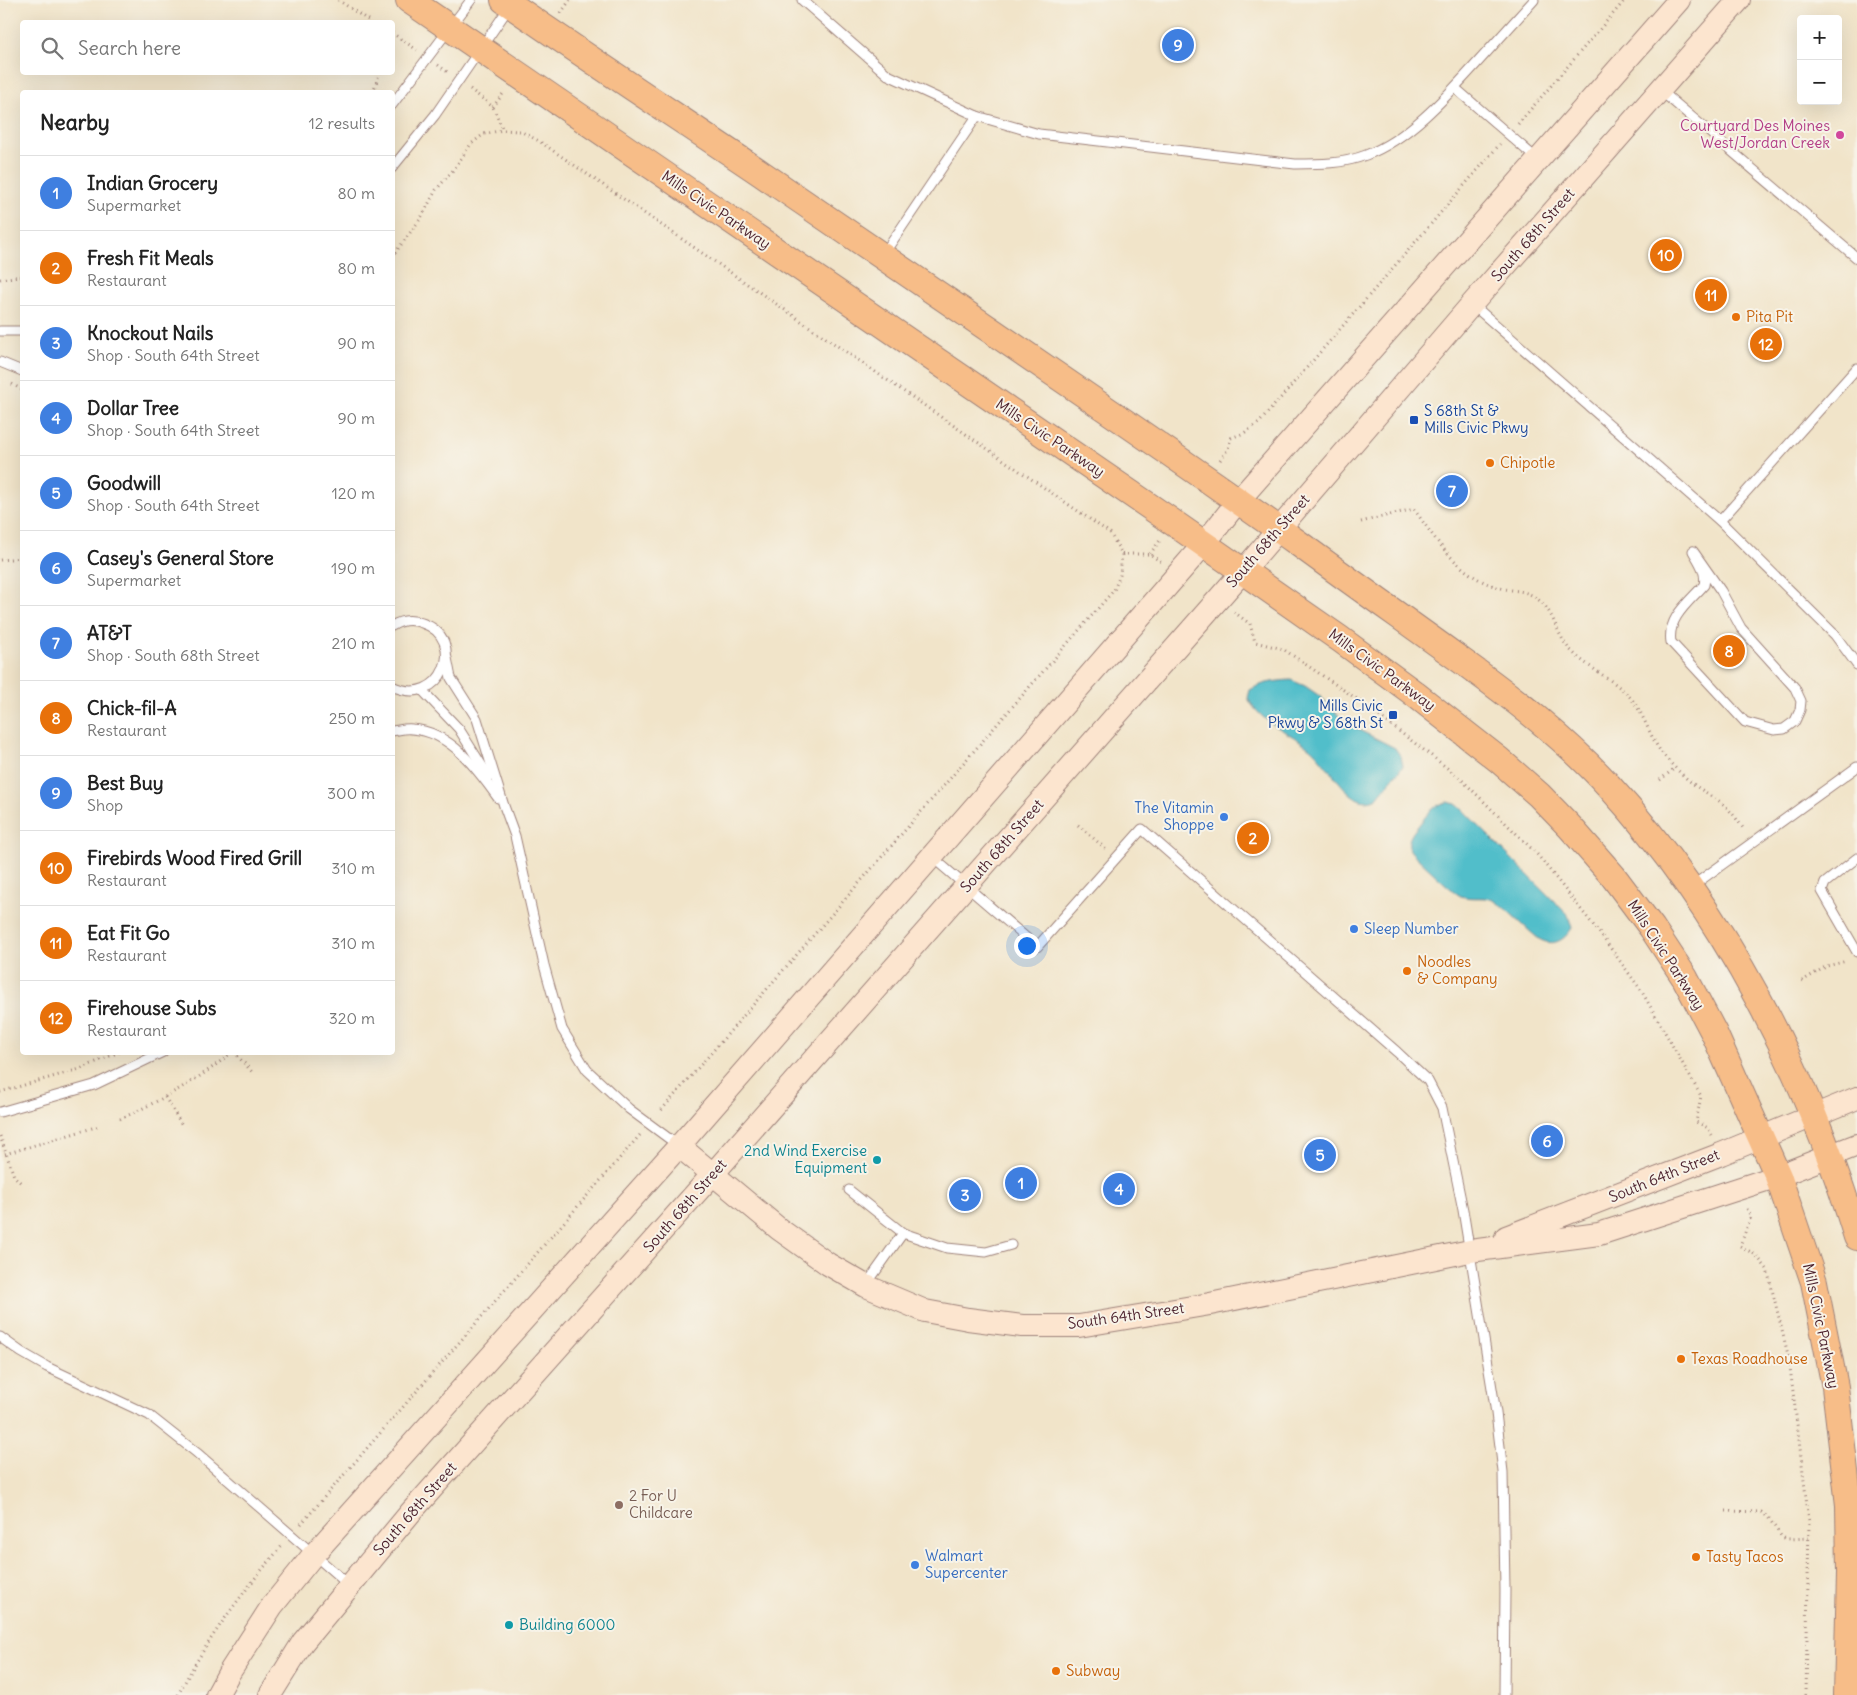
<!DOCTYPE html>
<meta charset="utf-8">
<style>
:root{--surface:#fff;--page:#f2f2f2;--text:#222;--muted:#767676;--line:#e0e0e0;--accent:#c8321e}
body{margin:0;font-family:Delius,sans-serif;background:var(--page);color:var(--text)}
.controls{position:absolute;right:15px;top:15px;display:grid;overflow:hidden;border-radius:5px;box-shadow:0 5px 20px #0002}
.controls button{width:45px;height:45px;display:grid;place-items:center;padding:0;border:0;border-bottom:1px solid var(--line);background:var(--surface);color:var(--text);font:25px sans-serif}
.you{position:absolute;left:1026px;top:945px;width:18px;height:18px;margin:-12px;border:4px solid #fff;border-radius:50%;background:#1a73e8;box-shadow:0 0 0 8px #1a73e833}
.badge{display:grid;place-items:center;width:32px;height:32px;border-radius:50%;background:var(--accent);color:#fff;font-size:16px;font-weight:700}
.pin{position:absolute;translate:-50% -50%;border:2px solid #fff;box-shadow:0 1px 5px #0006}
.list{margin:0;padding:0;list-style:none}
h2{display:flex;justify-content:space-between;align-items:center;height:65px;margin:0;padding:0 20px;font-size:21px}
h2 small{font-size:16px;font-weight:400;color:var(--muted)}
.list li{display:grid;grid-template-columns:32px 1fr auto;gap:15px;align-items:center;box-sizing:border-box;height:75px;padding:0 20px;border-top:1px solid var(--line)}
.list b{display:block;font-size:19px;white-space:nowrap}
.list p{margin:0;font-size:16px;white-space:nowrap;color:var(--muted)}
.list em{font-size:16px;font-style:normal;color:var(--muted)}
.icon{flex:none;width:28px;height:28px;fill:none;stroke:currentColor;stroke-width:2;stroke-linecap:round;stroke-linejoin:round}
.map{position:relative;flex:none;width:1857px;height:1695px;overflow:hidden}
.search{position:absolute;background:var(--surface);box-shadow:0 5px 20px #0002;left:20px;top:20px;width:375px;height:55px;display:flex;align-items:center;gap:12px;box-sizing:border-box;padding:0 18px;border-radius:5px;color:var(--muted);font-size:19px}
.panel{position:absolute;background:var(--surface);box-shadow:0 5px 20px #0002;left:20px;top:90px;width:375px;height:965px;border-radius:5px}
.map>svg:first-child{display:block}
.water{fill:#51beca;stroke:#4e6e7a}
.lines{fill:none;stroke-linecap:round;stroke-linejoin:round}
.lane-casing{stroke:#9e827a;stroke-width:11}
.secondary-casing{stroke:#9e827a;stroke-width:24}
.primary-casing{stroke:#9e827a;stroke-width:28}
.path{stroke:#9e827a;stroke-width:3;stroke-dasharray:1 4;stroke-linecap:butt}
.lane{stroke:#fff;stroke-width:9}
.secondary{stroke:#fce5cf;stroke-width:22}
.primary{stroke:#f7bd88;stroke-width:26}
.hotel-dot{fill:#d1479c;stroke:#f7f3e8;stroke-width:2}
.food-dot{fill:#e8710a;stroke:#f7f3e8;stroke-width:2}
.transit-dot{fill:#1a4fb4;stroke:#f7f3e8;stroke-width:2}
.shop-dot{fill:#3f7fe0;stroke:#f7f3e8;stroke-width:2}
.culture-dot{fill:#0f9aa8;stroke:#f7f3e8;stroke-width:2}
.education-dot{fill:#8d6e63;stroke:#f7f3e8;stroke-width:2}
.labels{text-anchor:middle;stroke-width:4;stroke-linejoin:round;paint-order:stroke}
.hotel-label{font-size:15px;fill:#b23c85;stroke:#f7f3e8;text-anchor:end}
.street-label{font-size:15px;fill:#4a1f2b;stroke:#f7f3e8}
.food-label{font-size:15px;fill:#c56008;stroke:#f7f3e8;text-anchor:start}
.transit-label{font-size:15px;fill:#164399;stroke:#f7f3e8;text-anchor:start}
.shop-label{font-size:15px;fill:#366cbe;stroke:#f7f3e8;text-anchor:start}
.culture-label{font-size:15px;fill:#0d838f;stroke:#f7f3e8;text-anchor:end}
.education-label{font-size:15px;fill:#785e54;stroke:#f7f3e8;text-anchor:start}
</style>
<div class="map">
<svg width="1857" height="1695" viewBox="0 0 1857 1695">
<rect width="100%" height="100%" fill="#f7f3e8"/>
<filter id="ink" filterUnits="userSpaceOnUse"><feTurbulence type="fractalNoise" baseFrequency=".02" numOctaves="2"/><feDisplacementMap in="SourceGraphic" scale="10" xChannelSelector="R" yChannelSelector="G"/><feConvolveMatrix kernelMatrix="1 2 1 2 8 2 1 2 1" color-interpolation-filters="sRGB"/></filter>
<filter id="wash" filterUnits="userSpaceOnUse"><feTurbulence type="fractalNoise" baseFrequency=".0096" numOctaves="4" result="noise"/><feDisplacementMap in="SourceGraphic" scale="20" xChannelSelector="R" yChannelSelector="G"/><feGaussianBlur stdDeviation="1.12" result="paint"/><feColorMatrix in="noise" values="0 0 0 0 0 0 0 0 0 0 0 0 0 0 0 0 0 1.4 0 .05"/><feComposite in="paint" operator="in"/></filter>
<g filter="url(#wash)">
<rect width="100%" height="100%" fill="#f1e4c9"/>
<g class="water">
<path d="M1291,680L1305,686L1321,697L1341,718L1361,731L1395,748L1401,757L1403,766L1376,799C1371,800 1366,802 1361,800C1344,795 1324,759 1310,748C1289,731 1261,724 1248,698L1250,690C1263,682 1276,681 1291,680Z"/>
<path d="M1447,802L1456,804L1463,810L1568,915L1572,928C1564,941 1553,947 1539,939C1525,928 1510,911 1495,901C1485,895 1473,900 1461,896C1456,895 1412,854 1410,850C1406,841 1412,833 1418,826C1426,816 1433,805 1447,802Z"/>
</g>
</g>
<g filter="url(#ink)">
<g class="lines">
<defs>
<g id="lane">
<path d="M802,0L888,75L977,116L1039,134L1295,164C1319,164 1343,164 1366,155C1409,139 1447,96 1477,63C1496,42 1515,21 1534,0"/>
<polyline points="1455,88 1538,160"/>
<polyline points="1660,90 1857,258"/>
<polyline points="392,105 471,0"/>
<polyline points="392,168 435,115 510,6"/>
<polyline points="883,255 977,116"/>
<polyline points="1473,305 1720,521 1835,635 1857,665"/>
<polyline points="0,331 22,331"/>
<polyline points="0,362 22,371"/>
<polyline points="1720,521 1857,368"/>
<path d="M1693,551L1721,591L1741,628L1795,688L1801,701L1800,710L1795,721L1784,729L1774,730L1745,722L1671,642C1667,618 1689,602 1704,585C1707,572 1699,562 1693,551Z"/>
<path d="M392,626C401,620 412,619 422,623C469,638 442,710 392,686"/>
<polyline points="447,658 451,678 477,719 504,806 515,836 544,965 562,1029 587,1070 629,1109 679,1146"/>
<polyline points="422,690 459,729 489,777"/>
<path d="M392,731C399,730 406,728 412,729C450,731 478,770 498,798"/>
<polyline points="931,856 1037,947 1142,829 1397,1052 1428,1081 1442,1108 1463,1210 1496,1413 1503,1472 1505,1590 1504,1695"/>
<polyline points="1857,858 1830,879 1825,883 1822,891 1857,952"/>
<polyline points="1691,887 1857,767"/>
<polyline points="0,1112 94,1085 163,1052"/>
<polyline points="849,1190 903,1233"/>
<polyline points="866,1285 903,1233 947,1248 986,1252 1011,1245"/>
<polyline points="0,1337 21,1352 47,1367 149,1415 197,1453 349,1585"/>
</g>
<g id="secondary">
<polyline points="679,1146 779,1229 828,1264 866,1286 925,1311 968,1319 1022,1326 1079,1326 1210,1304 1470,1251 1599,1234 1778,1176 1857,1145"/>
<polyline points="1506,1237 1721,1154 1857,1098"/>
<polyline points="217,1695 229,1673 272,1606 314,1554 679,1146 1204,544 1238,501 1679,0"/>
<polyline points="270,1695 303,1642 411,1512 712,1175 1243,571 1472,304 1739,0"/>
</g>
<g id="primary">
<polyline points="409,0 1168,519 1340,639 1411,691 1499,760 1539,795 1570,827 1613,876 1652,928 1685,978 1714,1033 1778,1176 1814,1282 1835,1387 1849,1505 1850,1573 1847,1695"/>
<path d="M504,0C589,59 676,116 762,174C869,246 975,319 1081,392C1154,442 1226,492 1298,543C1351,582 1405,620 1459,659C1512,697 1565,738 1609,786C1725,913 1807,1074 1857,1237"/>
</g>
</defs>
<use href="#lane" class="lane-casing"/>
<use href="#secondary" class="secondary-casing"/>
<use href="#primary" class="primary-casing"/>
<g class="path">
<polyline points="338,0 371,22"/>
<polyline points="561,13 570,0"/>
<polyline points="392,33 417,50"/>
<polyline points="438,65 449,73"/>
<polyline points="470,89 493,107 503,130"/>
<polyline points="373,92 380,72"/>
<polyline points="493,107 505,91"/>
<polyline points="1518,124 1625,0"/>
<polyline points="392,257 421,218 436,190 454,169 471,144 484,134 503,130 520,131 539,141 1110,533 1122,554 1120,575 1114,590 659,1113"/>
<polyline points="0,279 22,276"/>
<polyline points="12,384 22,390"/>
<polyline points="1220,460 1228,449 1231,438 1244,433 1259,423 1500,144"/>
<path d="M1361,522L1414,509C1435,539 1458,574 1494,586C1513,593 1524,587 1540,601C1554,613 1556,632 1567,646C1583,666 1611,677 1629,696C1645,713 1649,739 1666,758C1675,768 1685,778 1696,786C1707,794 1721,800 1730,811C1735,816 1739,823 1744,829"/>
<polyline points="1122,554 1150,554 1161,562"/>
<polyline points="1150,554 1161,539"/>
<polyline points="0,560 22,558"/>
<polyline points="1234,612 1250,624 1255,642 1283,649 1354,697 1433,757 1460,778 1536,853 1598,931 1641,990 1701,1096 1696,1122 1708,1128 1712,1135"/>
<polyline points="1660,780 1675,768"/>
<polyline points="1078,825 1106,849"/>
<polyline points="1802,981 1827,966 1847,961"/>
<polyline points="234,1052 254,1074"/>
<polyline points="0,1092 80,1069 119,1052"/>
<polyline points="165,1097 182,1125"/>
<path d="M120,1119C159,1101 198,1081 232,1052"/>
<polyline points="0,1136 14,1176 21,1183"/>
<polyline points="5,1154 99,1126"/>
<polyline points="1747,1209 1751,1217 1740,1246 1756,1255 1767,1269 1789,1359 1809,1521 1806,1695"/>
<polyline points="1726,1511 1761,1512 1768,1517 1781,1536 1786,1539 1809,1538"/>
<polyline points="301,1524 640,1135"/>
<path d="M178,1695C206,1641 242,1592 282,1546"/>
</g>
<use href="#lane" class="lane"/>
<use href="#secondary" class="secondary"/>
<use href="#primary" class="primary"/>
</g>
</g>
<circle class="hotel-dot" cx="1840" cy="135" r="5"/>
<g class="food-dot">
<circle cx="1736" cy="317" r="5"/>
<circle cx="1490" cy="463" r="5"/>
<circle cx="1407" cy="971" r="5"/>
<circle cx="1681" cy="1359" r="5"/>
<circle cx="1696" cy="1557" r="5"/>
<circle cx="1056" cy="1671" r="5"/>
</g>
<g class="transit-dot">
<rect x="1409" y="415" width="10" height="10" rx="2.5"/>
<rect x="1388" y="710" width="10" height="10" rx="2.5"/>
</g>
<g class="shop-dot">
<circle cx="1224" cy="817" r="5"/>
<circle cx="1354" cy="929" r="5"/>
<circle cx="915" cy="1565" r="5"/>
</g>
<g class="culture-dot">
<circle cx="877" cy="1160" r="5"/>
<circle cx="509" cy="1625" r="5"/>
</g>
<circle class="education-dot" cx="619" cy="1505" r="5"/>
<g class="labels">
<g class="hotel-label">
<text x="1830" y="131">Courtyard Des Moines<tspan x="1830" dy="17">West/Jordan Creek</tspan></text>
</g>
<g class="street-label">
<text transform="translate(716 210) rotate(34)" y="5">Mills Civic Parkway</text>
<text transform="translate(1533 235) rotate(-49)" y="5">South 68th Street</text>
<text transform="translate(1050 438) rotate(34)" y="5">Mills Civic Parkway</text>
<text transform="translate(1268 541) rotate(-49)" y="5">South 68th Street</text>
<text transform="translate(1382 670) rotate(36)" y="5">Mills Civic Parkway</text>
<text transform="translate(1002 846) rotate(-49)" y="5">South 68th Street</text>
<text transform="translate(1666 955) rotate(57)" y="5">Mills Civic Parkway</text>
<text transform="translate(1664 1176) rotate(-22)" y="5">South 64th Street</text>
<text transform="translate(685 1206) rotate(-49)" y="5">South 68th Street</text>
<text transform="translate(1126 1316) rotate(-8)" y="5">South 64th Street</text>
<text transform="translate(1821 1326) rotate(78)" y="5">Mills Civic Parkway</text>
<text transform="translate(415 1509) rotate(-49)" y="5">South 68th Street</text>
</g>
<g class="food-label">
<text x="1746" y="322">Pita Pit</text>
<text x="1500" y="468">Chipotle</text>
<text x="1417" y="967">Noodles<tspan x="1417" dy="17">&amp; Company</tspan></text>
<text x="1691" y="1364">Texas Roadhouse</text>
<text x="1706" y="1562">Tasty Tacos</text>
<text x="1066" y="1676">Subway</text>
</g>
<g class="transit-label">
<text x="1424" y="416">S 68th St &amp;<tspan x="1424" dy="17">Mills Civic Pkwy</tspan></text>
<text x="1383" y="711" text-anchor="end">Mills Civic<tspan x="1383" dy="17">Pkwy &amp; S 68th St</tspan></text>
</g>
<g class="shop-label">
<text x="1214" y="813" text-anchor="end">The Vitamin<tspan x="1214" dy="17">Shoppe</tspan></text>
<text x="1364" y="934">Sleep Number</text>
<text x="925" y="1561">Walmart<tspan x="925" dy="17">Supercenter</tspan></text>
</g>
<g class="culture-label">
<text x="867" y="1156">2nd Wind Exercise<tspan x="867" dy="17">Equipment</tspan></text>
<text x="519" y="1630" text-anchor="start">Building 6000</text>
</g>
<g class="education-label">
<text x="629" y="1501">2 For U<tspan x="629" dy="17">Childcare</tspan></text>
</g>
</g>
</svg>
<div class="controls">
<button>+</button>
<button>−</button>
</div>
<div class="you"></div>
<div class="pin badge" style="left:1021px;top:1183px;background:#3f7fe0">1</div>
<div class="pin badge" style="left:1253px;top:838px;background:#e8710a">2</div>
<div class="pin badge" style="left:965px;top:1195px;background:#3f7fe0">3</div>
<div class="pin badge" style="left:1119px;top:1189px;background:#3f7fe0">4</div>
<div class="pin badge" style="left:1320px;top:1155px;background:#3f7fe0">5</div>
<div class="pin badge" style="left:1547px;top:1141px;background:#3f7fe0">6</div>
<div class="pin badge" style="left:1452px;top:491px;background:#3f7fe0">7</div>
<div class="pin badge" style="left:1729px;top:651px;background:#e8710a">8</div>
<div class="pin badge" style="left:1178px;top:45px;background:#3f7fe0">9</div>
<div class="pin badge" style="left:1666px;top:255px;background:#e8710a">10</div>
<div class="pin badge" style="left:1711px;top:295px;background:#e8710a">11</div>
<div class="pin badge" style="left:1766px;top:344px;background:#e8710a">12</div>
<div class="search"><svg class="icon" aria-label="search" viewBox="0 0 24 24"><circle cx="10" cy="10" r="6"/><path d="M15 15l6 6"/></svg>Search here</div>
<section class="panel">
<h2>Nearby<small>12 results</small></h2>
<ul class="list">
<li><span class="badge" style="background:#3f7fe0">1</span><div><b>Indian Grocery</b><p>Supermarket</p></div><em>80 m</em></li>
<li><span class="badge" style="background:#e8710a">2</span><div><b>Fresh Fit Meals</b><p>Restaurant</p></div><em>80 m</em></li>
<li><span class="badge" style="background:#3f7fe0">3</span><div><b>Knockout Nails</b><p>Shop · South 64th Street</p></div><em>90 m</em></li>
<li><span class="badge" style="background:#3f7fe0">4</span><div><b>Dollar Tree</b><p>Shop · South 64th Street</p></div><em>90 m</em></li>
<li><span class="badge" style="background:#3f7fe0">5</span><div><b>Goodwill</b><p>Shop · South 64th Street</p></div><em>120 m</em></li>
<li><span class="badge" style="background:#3f7fe0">6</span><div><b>Casey's General Store</b><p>Supermarket</p></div><em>190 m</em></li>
<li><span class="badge" style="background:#3f7fe0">7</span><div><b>AT&amp;T</b><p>Shop · South 68th Street</p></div><em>210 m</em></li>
<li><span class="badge" style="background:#e8710a">8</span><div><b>Chick-fil-A</b><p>Restaurant</p></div><em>250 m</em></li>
<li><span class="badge" style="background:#3f7fe0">9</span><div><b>Best Buy</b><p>Shop</p></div><em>300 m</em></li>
<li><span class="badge" style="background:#e8710a">10</span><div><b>Firebirds Wood Fired Grill</b><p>Restaurant</p></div><em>310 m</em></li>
<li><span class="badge" style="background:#e8710a">11</span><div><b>Eat Fit Go</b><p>Restaurant</p></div><em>310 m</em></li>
<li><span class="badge" style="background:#e8710a">12</span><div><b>Firehouse Subs</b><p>Restaurant</p></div><em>320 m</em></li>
</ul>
</section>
</div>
